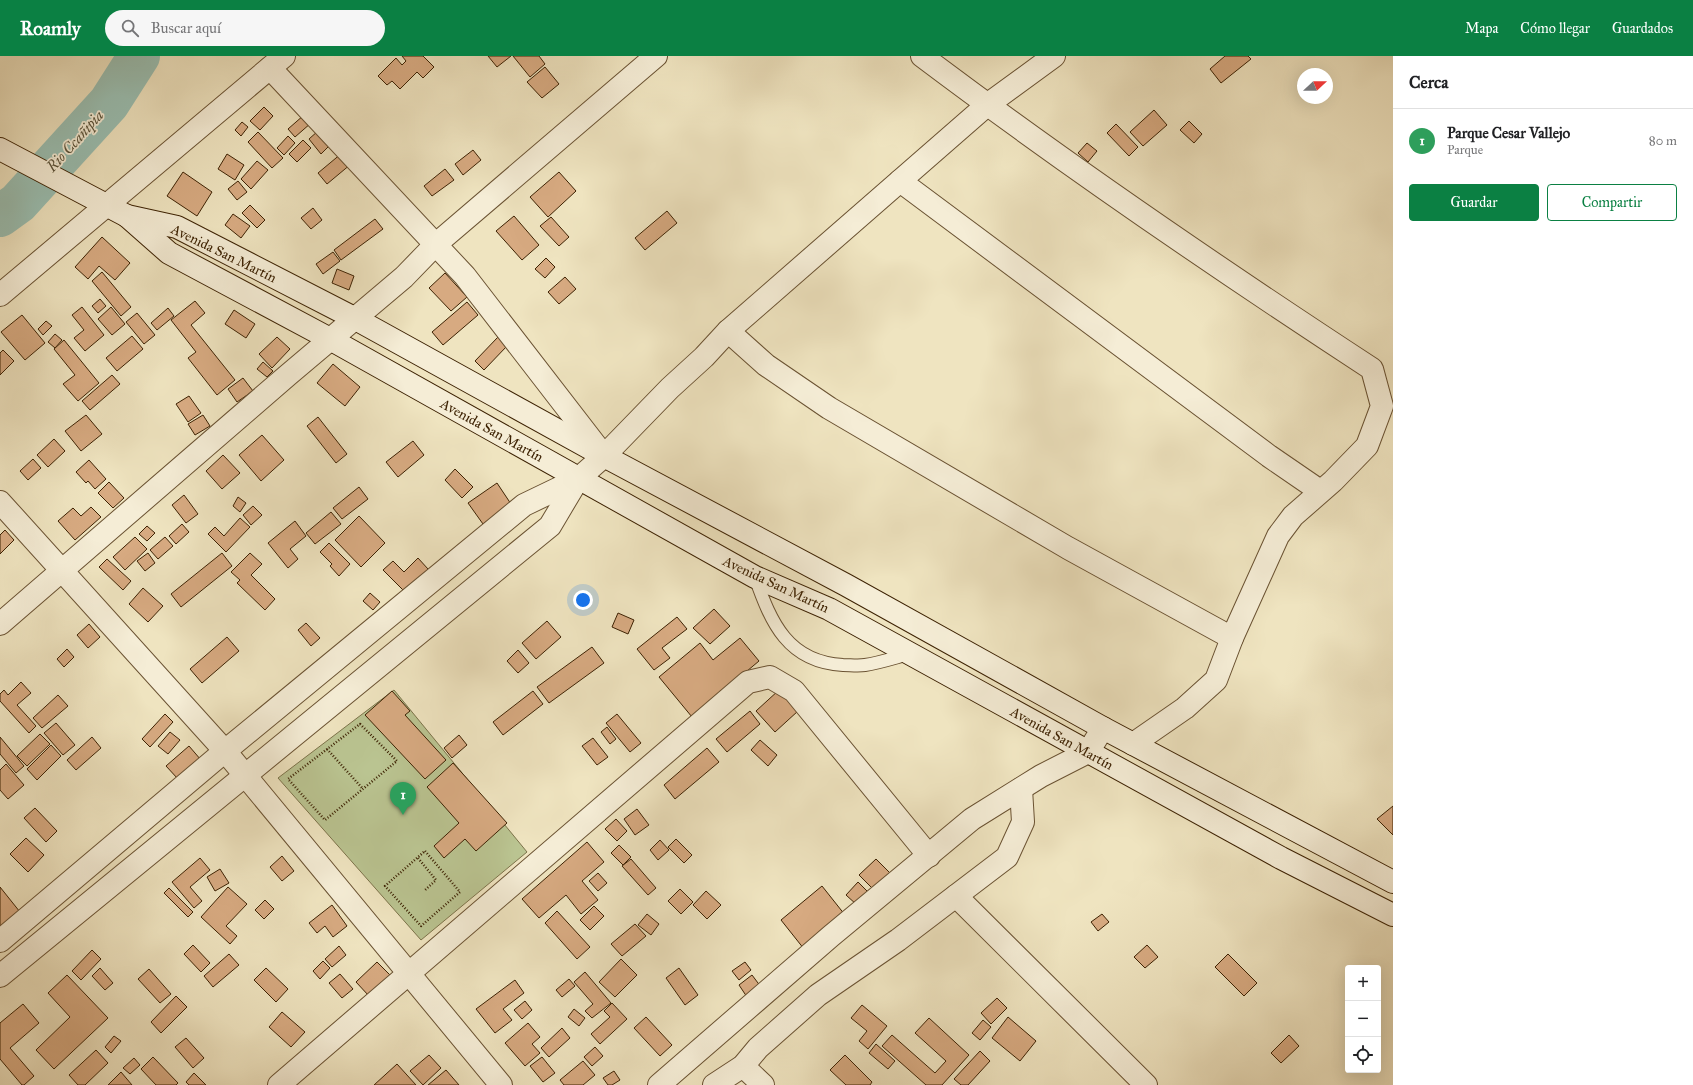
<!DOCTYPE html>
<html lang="es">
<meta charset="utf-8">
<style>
:root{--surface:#fff;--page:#f6f6f6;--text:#202124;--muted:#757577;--line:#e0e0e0;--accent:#0b8043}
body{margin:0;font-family:"IM FELL Great Primer",serif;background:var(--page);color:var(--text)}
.controls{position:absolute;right:12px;bottom:12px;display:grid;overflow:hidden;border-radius:4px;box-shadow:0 4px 16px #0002}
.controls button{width:36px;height:36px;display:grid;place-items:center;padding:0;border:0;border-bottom:1px solid var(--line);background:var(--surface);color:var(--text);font:20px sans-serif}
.compass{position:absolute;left:1297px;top:12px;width:36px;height:36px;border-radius:50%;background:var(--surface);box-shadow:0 4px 16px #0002;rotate:68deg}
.you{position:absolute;left:583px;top:544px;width:14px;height:14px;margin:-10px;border:3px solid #fff;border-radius:50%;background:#1a73e8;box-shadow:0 0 0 6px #1a73e833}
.badge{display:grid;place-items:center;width:26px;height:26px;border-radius:50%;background:var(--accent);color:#fff;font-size:13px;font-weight:700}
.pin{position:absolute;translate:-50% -33px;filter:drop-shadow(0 1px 2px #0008)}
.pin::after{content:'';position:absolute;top:21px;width:14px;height:12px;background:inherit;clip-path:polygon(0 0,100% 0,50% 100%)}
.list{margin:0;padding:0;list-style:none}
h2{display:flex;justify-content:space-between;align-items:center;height:52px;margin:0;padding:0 16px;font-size:17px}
h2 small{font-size:13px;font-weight:400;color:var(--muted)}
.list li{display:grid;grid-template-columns:26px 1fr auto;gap:12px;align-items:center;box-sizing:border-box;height:64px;padding:0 16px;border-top:1px solid var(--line)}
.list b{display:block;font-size:15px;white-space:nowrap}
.list p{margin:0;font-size:13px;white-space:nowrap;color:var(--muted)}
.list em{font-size:13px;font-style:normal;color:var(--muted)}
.actions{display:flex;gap:8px;padding:12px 16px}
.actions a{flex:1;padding:9px 0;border:1px solid var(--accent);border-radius:4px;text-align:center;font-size:14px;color:var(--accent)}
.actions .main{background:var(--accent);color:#fff}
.icon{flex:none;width:22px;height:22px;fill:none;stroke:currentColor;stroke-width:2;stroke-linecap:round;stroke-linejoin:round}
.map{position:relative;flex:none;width:1393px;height:1029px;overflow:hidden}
header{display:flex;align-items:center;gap:24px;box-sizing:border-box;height:56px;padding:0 20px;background:var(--accent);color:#fff}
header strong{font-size:19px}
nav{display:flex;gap:22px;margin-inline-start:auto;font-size:14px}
.search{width:280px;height:36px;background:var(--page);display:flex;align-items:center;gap:10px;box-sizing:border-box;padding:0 14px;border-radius:22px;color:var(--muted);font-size:15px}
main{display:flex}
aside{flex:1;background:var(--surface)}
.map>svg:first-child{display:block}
.green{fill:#bac491;stroke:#7c734a}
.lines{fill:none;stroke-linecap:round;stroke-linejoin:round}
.river{stroke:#9abfb2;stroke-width:42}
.building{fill:#d7aa81;stroke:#3d2203}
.service-casing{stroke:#6a5232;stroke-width:14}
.minor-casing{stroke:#6a5232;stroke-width:24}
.secondary-casing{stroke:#3d2203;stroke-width:24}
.path{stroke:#3d2203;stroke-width:2.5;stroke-dasharray:1 2;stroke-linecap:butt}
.service{stroke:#f5edd6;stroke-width:12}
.minor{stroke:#f5edd6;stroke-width:22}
.secondary{stroke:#f5edd6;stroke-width:22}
.labels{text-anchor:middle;stroke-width:3.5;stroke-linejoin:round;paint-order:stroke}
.street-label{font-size:14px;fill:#3d2203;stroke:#f5edd6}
.water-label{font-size:15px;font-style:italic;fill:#595138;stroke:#f5edd6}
</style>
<header>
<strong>Roamly</strong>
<div class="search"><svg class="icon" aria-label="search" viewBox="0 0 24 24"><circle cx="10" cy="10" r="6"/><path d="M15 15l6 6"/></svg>Buscar aquí</div>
<nav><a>Mapa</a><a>Cómo llegar</a><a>Guardados</a></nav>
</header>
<main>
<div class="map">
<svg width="1393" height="1029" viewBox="0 0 1393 1029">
<rect width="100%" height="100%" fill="#efe4c0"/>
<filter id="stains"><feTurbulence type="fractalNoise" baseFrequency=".005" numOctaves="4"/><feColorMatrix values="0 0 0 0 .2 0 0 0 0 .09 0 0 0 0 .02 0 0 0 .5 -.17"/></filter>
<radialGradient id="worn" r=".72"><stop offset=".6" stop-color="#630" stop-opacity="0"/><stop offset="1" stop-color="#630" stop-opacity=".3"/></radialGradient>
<polygon class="green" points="394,634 527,796 421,884 278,722"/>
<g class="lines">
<polyline class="river" points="0,160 18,147 109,47 139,0"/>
</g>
<g class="building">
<polygon points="402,0 423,0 434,11 423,22 417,16 400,33 392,25 387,29 378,20 396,2 402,9 406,5"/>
<polygon points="488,0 511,0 497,11"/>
<polygon points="513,0 539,0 545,8 530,21"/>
<polygon points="1225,0 1248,0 1251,3 1221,27 1210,13"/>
<polygon points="545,11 559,28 542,42 527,26"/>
<polygon points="264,51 273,60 260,74 250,65"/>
<polygon points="1154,54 1167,69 1143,90 1130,76"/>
<polygon points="304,59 311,67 295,81 288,73"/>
<polygon points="1189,65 1202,78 1194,87 1180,74"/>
<polygon points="242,66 248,71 241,80 235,74"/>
<polygon points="1116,68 1138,91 1129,100 1107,77"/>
<polygon points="318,75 330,89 321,98 309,83"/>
<polygon points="258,76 283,102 272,112 248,86"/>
<polygon points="288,80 295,87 284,99 277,92"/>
<polygon points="303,84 311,92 297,106 289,98"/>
<polygon points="1087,87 1097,95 1088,106 1078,97"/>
<polygon points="473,94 481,104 463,119 455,108"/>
<polygon points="342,97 351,108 327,128 318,117"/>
<polygon points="227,98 244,109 235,124 218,113"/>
<polygon points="257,105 268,114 251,133 241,123"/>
<polygon points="445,113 454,124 432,140 424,130"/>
<polygon points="183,116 212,136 197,160 167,140"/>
<polygon points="559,116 576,135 548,161 530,141"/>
<polygon points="238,125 247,136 237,144 228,133"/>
<polygon points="250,149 265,164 257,172 242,157"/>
<polygon points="313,152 322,164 311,173 301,162"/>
<polygon points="667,155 677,167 645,194 635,182"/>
<polygon points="233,158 250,170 241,182 225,169"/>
<polygon points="514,160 539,189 522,204 496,175"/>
<polygon points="551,161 569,181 559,190 540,170"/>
<polygon points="375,163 383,173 341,204 334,194"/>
<polygon points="102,181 130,207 115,224 99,210 88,223 75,211"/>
<polygon points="333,196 340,205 323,218 316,208"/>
<polygon points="546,202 555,211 545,222 535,213"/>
<polygon points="337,213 354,220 349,234 332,227"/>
<polygon points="102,216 131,251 121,260 92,225"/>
<polygon points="445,217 467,241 451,255 429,232"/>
<polygon points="565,221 576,233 559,248 548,236"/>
<polygon points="100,243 106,250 98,257 92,250"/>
<polygon points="195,245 205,257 191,269 235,324 217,339 188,302 196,296 171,264"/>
<polygon points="467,246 478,259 443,289 432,276"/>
<polygon points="82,251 104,279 85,295 74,282 84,274 72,259"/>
<polygon points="111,251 125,268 112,279 98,263"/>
<polygon points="168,252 174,260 157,274 151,267"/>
<polygon points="234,254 255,268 246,282 225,268"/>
<polygon points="137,257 155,279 144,288 126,266"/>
<polygon points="22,259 45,287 25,304 1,276"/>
<polygon points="46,265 52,270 43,279 38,273"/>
<polygon points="55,278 62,284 55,292 48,286"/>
<polygon points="132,280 143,293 117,315 106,302"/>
<polygon points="277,281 290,293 272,312 259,298"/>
<polygon points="498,281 507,290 484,314 475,305"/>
<polygon points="64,284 99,327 78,345 63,328 75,319 54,293"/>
<polygon points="3,294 14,305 0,319 0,297"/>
<polygon points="263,306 273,315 267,321 257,313"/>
<polygon points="333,308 360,331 345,350 317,327"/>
<polygon points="112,319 120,328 90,354 82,345"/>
<polygon points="243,322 253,335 237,346 228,333"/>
<polygon points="189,340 201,357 188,366 176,348"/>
<polygon points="86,359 102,378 81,395 65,375"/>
<polygon points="203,359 210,370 195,379 188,368"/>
<polygon points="318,361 347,398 336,407 307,370"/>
<polygon points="262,379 284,404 261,425 239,399"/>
<polygon points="54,383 65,395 48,411 37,399"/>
<polygon points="413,385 424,399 398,421 386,406"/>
<polygon points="223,399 240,417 222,433 206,415"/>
<polygon points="33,403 41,412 28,424 20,415"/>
<polygon points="89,404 106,423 95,433 88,425 86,427 76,416"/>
<polygon points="455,413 473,431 462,442 445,424"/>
<polygon points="109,426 124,442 113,452 98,437"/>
<polygon points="497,427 511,448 483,468 468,447"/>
<polygon points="359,431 368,443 342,463 333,452"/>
<polygon points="184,439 198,458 186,467 172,449"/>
<polygon points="238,441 246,447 240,456 233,450"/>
<polygon points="253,450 262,459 251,469 243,459"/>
<polygon points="91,451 101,461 75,484 58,465 73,452 81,460"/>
<polygon points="331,456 341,468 315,488 306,477"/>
<polygon points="359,460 385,487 361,511 335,484"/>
<polygon points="240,462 250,471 226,496 208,478 215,471 224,480"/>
<polygon points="295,465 306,480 290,493 298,503 288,512 268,487"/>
<polygon points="182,468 189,476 176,488 169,480"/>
<polygon points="147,470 155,477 147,485 139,478"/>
<polygon points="5,474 14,484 0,498 0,479"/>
<polygon points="135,481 147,493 125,514 113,501"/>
<polygon points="165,481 173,490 158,503 150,494"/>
<polygon points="329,487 350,508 339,520 330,510 332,508 320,496"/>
<polygon points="148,497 155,507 145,515 137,505"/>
<polygon points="222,497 232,510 181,551 171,538"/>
<polygon points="250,497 262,508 251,519 275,543 265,554 237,527 240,524 231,516"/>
<polygon points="418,502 428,513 405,536 383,514 393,505 404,516"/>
<polygon points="107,503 131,525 123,534 99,511"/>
<polygon points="143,532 163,550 148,566 129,548"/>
<polygon points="370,537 380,546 373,554 363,545"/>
<polygon points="714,553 730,570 710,588 693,572"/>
<polygon points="618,557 634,564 628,578 612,571"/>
<polygon points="677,561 687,573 662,592 670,602 654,614 637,593"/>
<polygon points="547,565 561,581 536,603 522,587"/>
<polygon points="306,567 320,582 311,590 298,574"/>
<polygon points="89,568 100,581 88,592 77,579"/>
<polygon points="227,581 239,595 202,627 190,613"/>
<polygon points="740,582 759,605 692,661 659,621 700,587 713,604"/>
<polygon points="592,591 604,607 549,647 537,631"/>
<polygon points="67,593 74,601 64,611 57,603"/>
<polygon points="518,594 529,607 518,617 507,605"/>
<polygon points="21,626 31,637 17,649 36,670 29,677 0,645 0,638 4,634 8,639"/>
<polygon points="779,634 798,655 775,676 756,655"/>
<polygon points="392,635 410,655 405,659 446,704 425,723 365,659"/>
<polygon points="533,635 543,648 503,679 493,666"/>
<polygon points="58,639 68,650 42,672 33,662"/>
<polygon points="750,655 760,668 727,696 716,683"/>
<polygon points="165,658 173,666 150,691 142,683"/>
<polygon points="617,658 641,687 630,696 606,667"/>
<polygon points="56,667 75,689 63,699 44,677"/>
<polygon points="607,671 616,683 610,688 601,676"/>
<polygon points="170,676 180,684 168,698 158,690"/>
<polygon points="40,678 50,688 27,710 17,700"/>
<polygon points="459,679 467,689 452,702 444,692"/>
<polygon points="0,681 24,710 16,717 0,698"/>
<polygon points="92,681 101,692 76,714 67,704"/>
<polygon points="593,682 608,701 597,709 582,690"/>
<polygon points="760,684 777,699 768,710 751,694"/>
<polygon points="51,689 61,700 37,724 27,713"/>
<polygon points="189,690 201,704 178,723 166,710"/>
<polygon points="707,692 719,706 675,743 664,729"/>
<polygon points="453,707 507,767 476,795 465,783 444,802 434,790 459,767 427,731"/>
<polygon points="6,708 24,729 8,743 0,734 0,714"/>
<polygon points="1393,750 1393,779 1377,763"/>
<polygon points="35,752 57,775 46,786 24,762"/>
<polygon points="637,753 649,769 635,779 624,763"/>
<polygon points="616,763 627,775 617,785 605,773"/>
<polygon points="26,782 44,799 28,816 10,798"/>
<polygon points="676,783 692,799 684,807 668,791"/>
<polygon points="660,784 669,794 658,804 650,794"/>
<polygon points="587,786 604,806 582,825 598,844 581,858 566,839 539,862 522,843"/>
<polygon points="619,789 631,801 623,809 611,797"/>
<polygon points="282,800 294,815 282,825 270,811"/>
<polygon points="200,802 210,814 190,831 202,845 194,852 172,826"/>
<polygon points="631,803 656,832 648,839 622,810"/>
<polygon points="876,803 890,817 873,833 859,819"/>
<polygon points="220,813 229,827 215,835 207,821"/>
<polygon points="598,817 607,827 598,835 589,825"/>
<polygon points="858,826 869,837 857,849 846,839"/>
<polygon points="822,830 849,864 808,898 781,864"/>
<polygon points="0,831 20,856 0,873"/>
<polygon points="228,831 247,848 226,870 237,880 230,888 201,861"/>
<polygon points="169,832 193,856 188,861 164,837"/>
<polygon points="680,833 693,846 681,858 668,845"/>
<polygon points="706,835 721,849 707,863 693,849"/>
<polygon points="265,844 274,853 264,863 255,854"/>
<polygon points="332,849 347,870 333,881 325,870 317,877 309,867"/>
<polygon points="594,850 604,860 590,874 580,864"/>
<polygon points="557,855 590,891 577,903 545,867"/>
<polygon points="647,858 659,868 651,879 638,869"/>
<polygon points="1102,858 1109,866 1098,875 1091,866"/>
<polygon points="635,868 646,880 622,900 611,888"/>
<polygon points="193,889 210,907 201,916 184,898"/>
<polygon points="1147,889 1158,901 1145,912 1134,901"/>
<polygon points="339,890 346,899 332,911 325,903"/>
<polygon points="92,894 101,903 81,924 72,915"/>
<polygon points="229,898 239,909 213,931 204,920"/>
<polygon points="1228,898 1257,927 1244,940 1215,911"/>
<polygon points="621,903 637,919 615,941 599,926"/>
<polygon points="323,905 330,912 320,923 313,915"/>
<polygon points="377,906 390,919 369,940 356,926"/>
<polygon points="745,906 751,914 739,924 732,915"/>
<polygon points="100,912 113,927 105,934 92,920"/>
<polygon points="266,912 288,933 276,946 254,924"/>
<polygon points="679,912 698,939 685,949 666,922"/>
<polygon points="149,913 171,938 160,947 138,923"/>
<polygon points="585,916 611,947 592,962 585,955 593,948 574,926"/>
<polygon points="340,918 353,933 342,942 329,927"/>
<polygon points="67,919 108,962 54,1013 36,994 70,961 48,937"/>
<polygon points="752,919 761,931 747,941 739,929"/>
<polygon points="569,923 575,930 562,941 556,934"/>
<polygon points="515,924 524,937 503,953 512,964 495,977 476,953"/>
<polygon points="176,940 187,951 161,977 151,966"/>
<polygon points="997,942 1007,952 991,968 981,957"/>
<polygon points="525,945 532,954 522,963 514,954"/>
<polygon points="612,947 627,963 600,988 591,978 610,961 604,955"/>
<polygon points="23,948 39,967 10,992 34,1020 24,1029 22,1029 0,1003 0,967"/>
<polygon points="862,949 887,970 868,993 859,985 867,975 851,962"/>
<polygon points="574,953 585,962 579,970 568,961"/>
<polygon points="282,956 305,976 291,991 269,971"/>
<polygon points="646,961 672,989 660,1000 634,972"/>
<polygon points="1008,961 1036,985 1020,1005 992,982"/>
<polygon points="929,962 969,999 942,1029 926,1029 882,990 892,979 935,1017 946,1005 915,977"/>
<polygon points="983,964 991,971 980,984 972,977"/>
<polygon points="528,967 540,981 532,988 540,997 525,1010 505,987"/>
<polygon points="562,972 570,982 549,1001 541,992"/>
<polygon points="1289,979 1299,990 1281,1007 1271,997"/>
<polygon points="114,980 121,985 111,997 105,991"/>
<polygon points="186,982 204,1002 193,1012 175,991"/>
<polygon points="876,988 895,1005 888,1013 869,997"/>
<polygon points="595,991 603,1000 592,1010 584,1001"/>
<polygon points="96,994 108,1007 85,1029 78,1029 69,1019"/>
<polygon points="980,995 990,1005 968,1029 961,1029 954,1023"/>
<polygon points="429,999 441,1012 423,1029 410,1015"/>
<polygon points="845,999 872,1026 870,1029 846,1029 830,1014"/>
<polygon points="153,1001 178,1027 176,1029 156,1029 141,1013"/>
<polygon points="542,1001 555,1017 543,1026 530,1010"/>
<polygon points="134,1002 140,1009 130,1018 123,1012"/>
<polygon points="583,1005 595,1019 583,1029 564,1029 560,1024"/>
<polygon points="397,1008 416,1029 374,1029"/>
<polygon points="446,1014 459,1029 428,1029"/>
<polygon points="614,1015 620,1024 612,1029 608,1029 603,1022"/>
<polygon points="121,1016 132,1029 108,1029"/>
<polygon points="194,1017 206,1029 189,1029 186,1026"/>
</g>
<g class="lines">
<defs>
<path id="service" d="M755,521C771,567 788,606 843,609C850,609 858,610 865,609C879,607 894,602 909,598"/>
<g id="minor">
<polyline points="270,12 465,220 604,400"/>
<polyline points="900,125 1269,400 1320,435"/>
<polyline points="0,239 284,0"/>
<path d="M728,275L766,309L829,352L1068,492L1232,582L1278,480L1293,460L1333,425L1367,390L1382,350L1372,313C1219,213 1068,110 922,0"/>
<polyline points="0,446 225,695 501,1029"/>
<polyline points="0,568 288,319 404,221 435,189 656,0"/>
<polyline points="1133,688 1185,652 1216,624 1232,582"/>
<polyline points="956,840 1146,1029"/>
<polyline points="0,885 225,695 524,449 578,423 604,400 670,332 704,301 728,275 987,49 1054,0"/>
<polyline points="0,920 550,470 578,423"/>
<polyline points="743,1010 763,1029"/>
<polyline points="279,1029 748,626 770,621 794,635 929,800"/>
<polyline points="659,1029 831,880 972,763 1041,720 1088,696 1103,672"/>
<polyline points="714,1029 743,1010 758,992 818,939 898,884 1007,801 1023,766 1021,733"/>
</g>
<g id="secondary">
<polyline points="0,93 127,160"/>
<polyline points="1393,826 1103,672 846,529 604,400 354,262 177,171 127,160 169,197 330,283 755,521 829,553 1281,802 1393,859"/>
</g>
</defs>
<use href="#service" class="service-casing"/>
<use href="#minor" class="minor-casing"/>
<use href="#secondary" class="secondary-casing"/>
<g class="path">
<polygon points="360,668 397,705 325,764 288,723"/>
<polyline points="327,693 363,733"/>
<polygon points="425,795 460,836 421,870 385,830"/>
<polyline points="418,802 436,824 424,835"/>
</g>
<use href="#service" class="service"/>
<use href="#minor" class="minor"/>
<use href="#secondary" class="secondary"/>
</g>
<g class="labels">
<g class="street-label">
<text transform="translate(224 197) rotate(26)" y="5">Avenida San Martín</text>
<text transform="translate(492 374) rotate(29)" y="5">Avenida San Martín</text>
<text transform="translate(776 528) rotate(25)" y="5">Avenida San Martín</text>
<text transform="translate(1062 682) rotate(29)" y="5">Avenida San Martín</text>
</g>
<g class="water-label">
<text transform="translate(75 85) rotate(-48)" y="5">Rio Ccañipia</text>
</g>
</g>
<rect width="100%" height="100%" filter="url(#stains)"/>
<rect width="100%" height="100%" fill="url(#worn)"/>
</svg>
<div class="controls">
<button>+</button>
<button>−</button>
<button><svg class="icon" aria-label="locate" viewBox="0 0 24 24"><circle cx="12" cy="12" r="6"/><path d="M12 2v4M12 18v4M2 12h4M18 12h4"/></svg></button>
</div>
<svg class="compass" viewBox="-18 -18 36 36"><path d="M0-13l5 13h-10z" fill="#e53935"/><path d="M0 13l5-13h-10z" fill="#757577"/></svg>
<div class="you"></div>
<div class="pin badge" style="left:403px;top:759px;background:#2e9e5b">1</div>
</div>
<aside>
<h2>Cerca<small></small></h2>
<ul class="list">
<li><span class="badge" style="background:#2e9e5b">1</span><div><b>Parque Cesar Vallejo</b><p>Parque</p></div><em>80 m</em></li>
</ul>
<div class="actions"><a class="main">Guardar</a><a>Compartir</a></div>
</aside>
</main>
